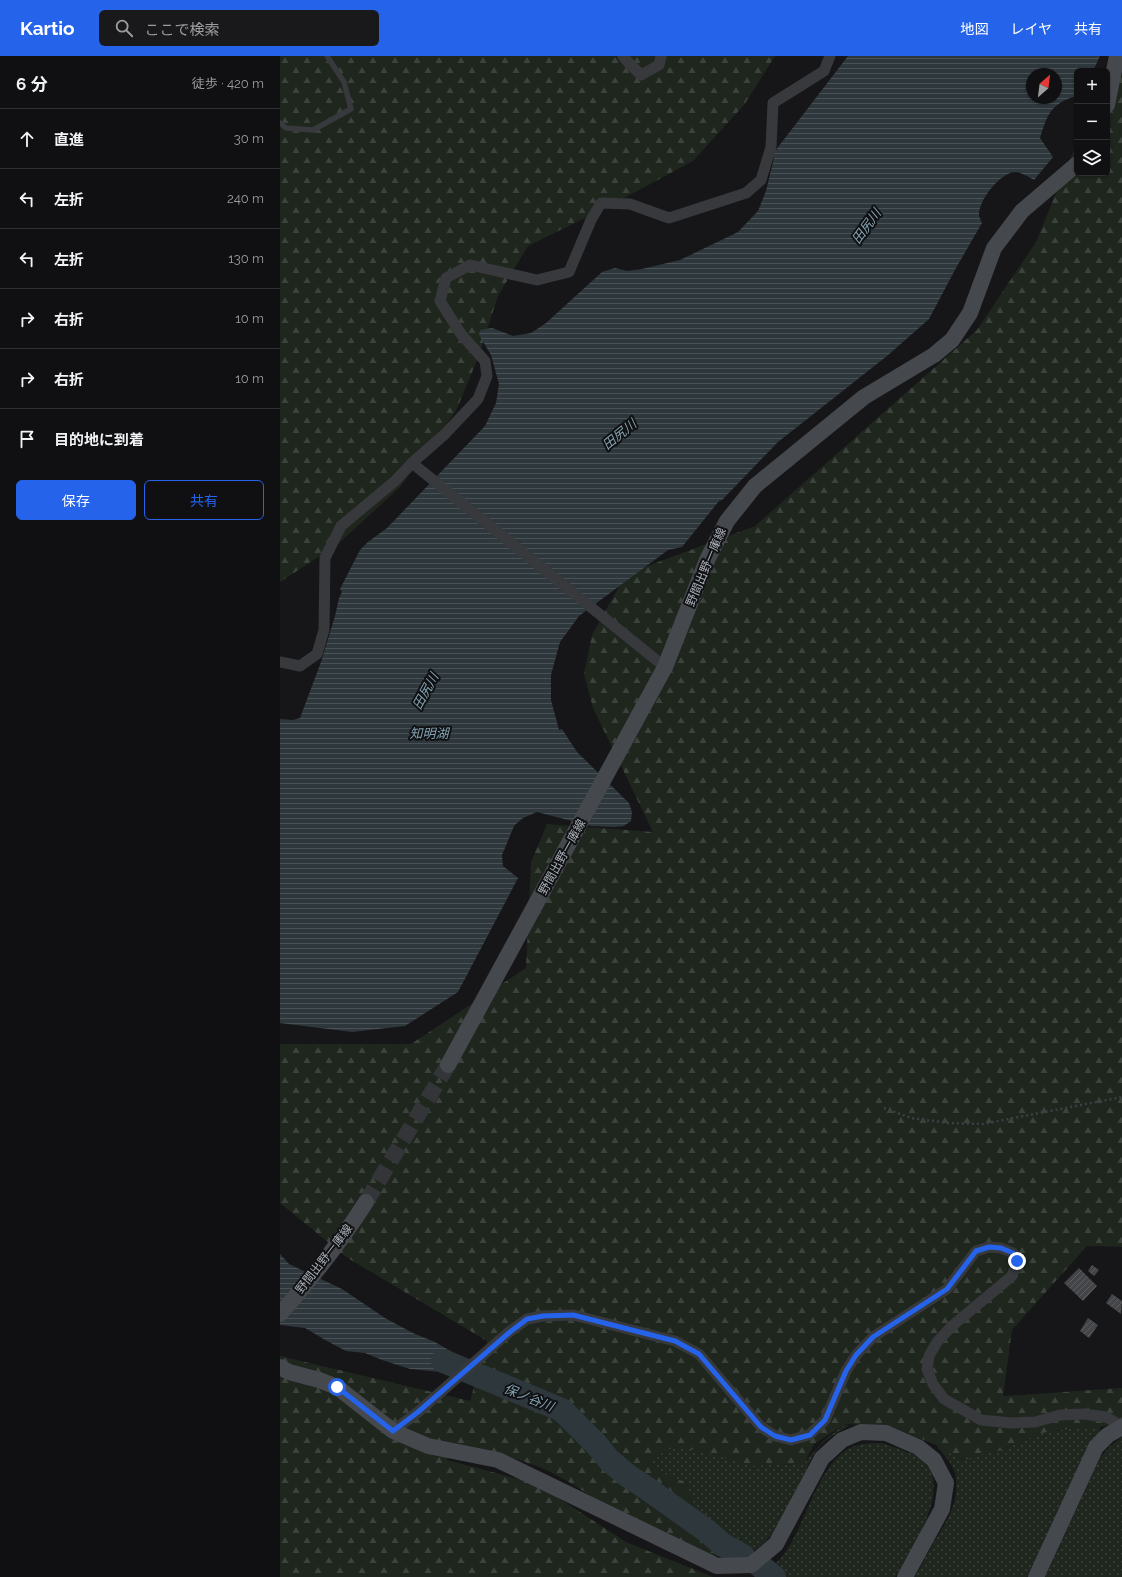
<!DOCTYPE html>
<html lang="ja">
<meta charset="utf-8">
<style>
:root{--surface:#101012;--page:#19191b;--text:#f1f3f6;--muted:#9c9d9f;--line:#303032;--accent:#2563eb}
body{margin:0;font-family:Raleway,"Noto Sans JP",sans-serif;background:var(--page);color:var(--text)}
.controls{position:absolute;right:12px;top:12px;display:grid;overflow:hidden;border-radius:6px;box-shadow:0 1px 3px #0004}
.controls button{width:36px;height:36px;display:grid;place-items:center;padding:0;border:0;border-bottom:1px solid var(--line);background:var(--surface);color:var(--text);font:20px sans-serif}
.compass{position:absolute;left:746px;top:12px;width:36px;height:36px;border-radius:50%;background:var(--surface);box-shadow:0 1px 3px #0004;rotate:28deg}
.stop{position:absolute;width:12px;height:12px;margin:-9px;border:3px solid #2563eb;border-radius:50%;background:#fff}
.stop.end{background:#2563eb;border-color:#fff;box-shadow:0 1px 4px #0008}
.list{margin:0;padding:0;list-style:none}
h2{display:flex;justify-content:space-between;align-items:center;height:52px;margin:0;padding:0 16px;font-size:17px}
h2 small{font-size:13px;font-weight:400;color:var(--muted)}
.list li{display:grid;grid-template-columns:26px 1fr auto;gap:12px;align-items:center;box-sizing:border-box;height:60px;padding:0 16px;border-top:1px solid var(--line)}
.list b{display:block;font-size:15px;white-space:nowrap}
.list em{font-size:13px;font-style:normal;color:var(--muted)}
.actions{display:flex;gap:8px;padding:12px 16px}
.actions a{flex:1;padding:9px 0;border:1px solid var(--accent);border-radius:6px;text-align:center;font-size:14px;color:var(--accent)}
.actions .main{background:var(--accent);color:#fff}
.icon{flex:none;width:22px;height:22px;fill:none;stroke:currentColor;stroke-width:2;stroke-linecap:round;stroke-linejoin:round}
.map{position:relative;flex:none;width:842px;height:1521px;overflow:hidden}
header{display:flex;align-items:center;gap:24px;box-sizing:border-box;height:56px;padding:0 20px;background:var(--accent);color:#fff}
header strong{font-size:19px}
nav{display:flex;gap:22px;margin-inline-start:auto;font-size:14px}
.search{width:280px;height:36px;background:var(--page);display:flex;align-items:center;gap:10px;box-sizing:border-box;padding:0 14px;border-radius:6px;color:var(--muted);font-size:15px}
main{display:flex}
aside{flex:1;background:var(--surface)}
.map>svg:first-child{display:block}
.grass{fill:url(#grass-dots)}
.forest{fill:url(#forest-firs)}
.water{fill:url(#water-rules);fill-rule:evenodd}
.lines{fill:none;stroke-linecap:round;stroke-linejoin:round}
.river{stroke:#2d373c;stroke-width:24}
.building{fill:url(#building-hatch)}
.secondary-tunnel{stroke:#333538;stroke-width:16;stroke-dasharray:16 8;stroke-linecap:butt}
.path{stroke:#3d4044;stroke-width:2.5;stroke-dasharray:2 3;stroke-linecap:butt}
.lane{stroke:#37393d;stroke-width:5.5}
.street{stroke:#37393d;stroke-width:11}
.secondary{stroke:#45484d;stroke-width:16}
.route{stroke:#2563eb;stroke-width:5}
.labels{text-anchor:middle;stroke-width:4;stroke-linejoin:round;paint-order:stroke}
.street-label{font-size:12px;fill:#a9b0b8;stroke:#111113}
.water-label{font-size:13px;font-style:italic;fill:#81a3b2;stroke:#111113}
</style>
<header>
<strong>Kartio</strong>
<div class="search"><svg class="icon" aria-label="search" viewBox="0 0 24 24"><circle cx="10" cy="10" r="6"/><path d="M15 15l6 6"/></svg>ここで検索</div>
<nav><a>地図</a><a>レイヤ</a><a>共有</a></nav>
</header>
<main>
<aside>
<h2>6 分<small>徒歩 · 420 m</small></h2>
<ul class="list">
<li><svg class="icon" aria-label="ahead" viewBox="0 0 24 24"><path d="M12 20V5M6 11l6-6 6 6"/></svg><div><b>直進</b></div><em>30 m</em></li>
<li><svg class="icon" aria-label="left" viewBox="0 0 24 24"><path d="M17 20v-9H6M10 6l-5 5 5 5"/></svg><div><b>左折</b></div><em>240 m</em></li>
<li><svg class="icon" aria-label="left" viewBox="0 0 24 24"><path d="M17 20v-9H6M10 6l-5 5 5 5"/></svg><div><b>左折</b></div><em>130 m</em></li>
<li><svg class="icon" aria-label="right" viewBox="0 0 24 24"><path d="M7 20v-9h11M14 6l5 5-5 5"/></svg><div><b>右折</b></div><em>10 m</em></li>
<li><svg class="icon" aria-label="right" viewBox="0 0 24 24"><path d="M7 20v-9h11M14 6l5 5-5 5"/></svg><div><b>右折</b></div><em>10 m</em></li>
<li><svg class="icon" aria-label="arrive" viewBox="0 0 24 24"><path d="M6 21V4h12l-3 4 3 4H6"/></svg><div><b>目的地に到着</b></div></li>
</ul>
<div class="actions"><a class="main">保存</a><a>共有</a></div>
</aside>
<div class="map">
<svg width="842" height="1521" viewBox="0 0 842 1521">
<defs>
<pattern id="grass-dots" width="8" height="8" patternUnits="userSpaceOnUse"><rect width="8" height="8" fill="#1e261e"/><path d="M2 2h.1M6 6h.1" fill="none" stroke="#3c433d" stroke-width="1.8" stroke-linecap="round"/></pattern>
<pattern id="forest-firs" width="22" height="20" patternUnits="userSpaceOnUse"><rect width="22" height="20" fill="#1e261e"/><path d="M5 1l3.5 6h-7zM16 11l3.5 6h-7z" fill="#3c433d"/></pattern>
<pattern id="water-rules" width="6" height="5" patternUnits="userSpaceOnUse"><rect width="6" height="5" fill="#2d373c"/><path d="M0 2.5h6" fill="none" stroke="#495156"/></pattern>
<pattern id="building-hatch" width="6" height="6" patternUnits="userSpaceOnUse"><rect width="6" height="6" fill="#434548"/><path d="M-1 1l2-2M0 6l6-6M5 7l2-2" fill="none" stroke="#5b5d60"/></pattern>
</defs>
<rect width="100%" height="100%" fill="#161618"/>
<g class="grass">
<path d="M565,1368L569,1370C558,1376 547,1382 539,1391C531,1400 528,1411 523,1421C509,1452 495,1489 461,1501C435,1480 412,1461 407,1426L389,1421L372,1407C381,1397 388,1390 403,1391L491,1409H505L525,1406L543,1385Z"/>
<path d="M814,1371H820L821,1377L808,1393L747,1521H635C641,1509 648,1498 654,1486C667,1465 681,1444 675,1417C672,1407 663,1398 656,1389L678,1402L685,1404L697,1399L719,1395L762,1377L794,1372Z"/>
<polygon points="842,1381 842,1521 765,1521 820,1402 829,1391"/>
<path d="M602,1387C616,1392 633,1396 644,1406C673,1433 630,1495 615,1521H488L483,1516C489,1512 496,1508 500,1503C525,1475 537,1406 572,1391C581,1387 592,1387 602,1387Z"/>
</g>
<g class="forest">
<polygon points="0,0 495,0 464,49 413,105 333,148 248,190 218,240 198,302 176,355 120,431 58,488 0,526"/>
<path d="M842,18V1191L807,1190L732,1274L723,1340L842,1332V1367L820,1371L794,1372L762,1377L719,1395L697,1399L685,1404L678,1402L656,1389L610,1370L565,1368L534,1388L525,1406L518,1408L474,1410L403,1391C389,1390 381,1397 372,1407L389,1421L407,1426C412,1461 435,1480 461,1501C441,1504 421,1496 403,1488C386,1480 366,1474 350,1465C321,1448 295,1427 264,1413C235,1401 202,1395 171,1388L167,1404L257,1428L346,1486L433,1521H0V1300L190,1345L207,1285L66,1201L0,1147V988H131L246,912L251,806L267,768L373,776L313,652L304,618L312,579L346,518L475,470L697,274L756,186L797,86V117H827V41Z"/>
</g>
<g class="water">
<path d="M568,0H820L813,15H797V40C771,47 767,59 760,82L773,101L754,124C747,120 738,114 730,117C717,122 699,144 699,159C699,161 701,165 702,167L676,212L649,263L607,300L498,386L442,444L439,445L402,491L388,494L299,560L280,586L271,619V644L279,674L282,673L297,696L349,747L352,756L351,765L344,770L334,771L311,770L257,756L243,762L234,770L222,799L223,810L238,822L178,936L125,970L72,976L0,967V663L13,664L20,662L41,606L55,560L59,542L62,536L60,533L80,494L88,486L107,472L205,370L216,347L219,328L211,299L199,279L200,274L212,272L233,280L251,277L266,267L322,216L335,212L347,215L362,213L400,204L458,176L478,155L486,135L494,102L492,99ZM752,18H776V42H752Z"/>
<polygon points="0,1198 9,1208 62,1233 105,1262 133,1277 155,1286 181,1301 192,1312 194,1319 184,1321 161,1316 130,1313 102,1304 85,1297 66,1295 47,1285 25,1272 0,1269"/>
</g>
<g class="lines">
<g class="river">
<polyline points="163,1305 282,1354 316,1388 329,1404 348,1420 365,1431 427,1475 443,1489 463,1500"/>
<polyline points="479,1509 494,1521"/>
</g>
</g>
<g class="building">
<polygon points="812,1209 819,1214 814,1220 808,1215"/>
<polygon points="799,1212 817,1230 803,1245 784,1227"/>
<polygon points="832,1238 842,1245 841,1258 826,1247"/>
<polygon points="808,1262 818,1269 809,1282 800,1275"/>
</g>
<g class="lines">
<polyline class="secondary-tunnel" points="86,1146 168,1009"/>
<polyline class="path" points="604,1052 631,1062 668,1067 703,1068 842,1041"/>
<polyline class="lane" points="0,67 6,72 33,74 71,53 64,26 47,0"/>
<g class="street">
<polyline points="343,0 347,5 361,19 379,9 381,0"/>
<polyline points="132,407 385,611"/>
<polyline points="0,606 20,610 37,598 44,574 45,502 61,470 115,425 132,407 165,378 198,343 207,320 205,305 181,278 160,245 166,222 190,209 257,224 289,216 311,164 321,147 350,148 389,162 466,137 481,124 491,91 493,47 544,15 550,0"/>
<polyline points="113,1375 138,1356 229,1276 247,1263 263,1260 293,1259 395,1285 419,1298 481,1371 495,1380 511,1384 529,1379 545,1364 566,1315 576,1299 593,1281 667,1233 696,1195 709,1191 721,1192 733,1197 737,1205 732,1220 672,1270 657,1286 649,1300 647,1313 653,1328 664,1343 701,1364 731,1367 755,1366 780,1359 804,1358 826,1361 842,1370"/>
</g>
<g class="secondary">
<polyline points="827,49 837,0"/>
<polyline points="168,1009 385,611 427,504 447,465 475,430 584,341 654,299 672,284 690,257 714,192 742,155 797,108"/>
<path d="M0,1258C32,1222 60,1187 86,1146"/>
<polyline points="0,1311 9,1316 39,1324 57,1331 113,1375 148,1390 218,1404 437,1510 471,1509 496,1488 542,1402 562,1384 581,1376 606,1377 638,1391 654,1404 666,1427 662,1453 625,1521"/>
<polyline points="756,1521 816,1391 828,1379 842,1371"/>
</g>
</g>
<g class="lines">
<polyline class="route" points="57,1331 113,1375 138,1356 230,1276 247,1263 263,1260 293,1259 395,1285 419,1298 481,1371 495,1380 511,1384 530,1379 545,1364 566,1315 576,1299 593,1281 667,1233 696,1195 709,1191 721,1192 733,1197 737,1205"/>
</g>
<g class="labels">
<g class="street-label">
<text transform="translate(426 511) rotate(-67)" y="4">野間出野一庫線</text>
<text transform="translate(282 801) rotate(-61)" y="4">野間出野一庫線</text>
<text transform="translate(44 1203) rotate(-52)" y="4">野間出野一庫線</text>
</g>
<g class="water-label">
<text transform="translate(586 170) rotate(-54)" y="5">田尻川</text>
<text transform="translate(339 378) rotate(-39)" y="5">田尻川</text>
<text transform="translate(145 635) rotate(-61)" y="5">田尻川</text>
<text x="149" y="682">知明湖</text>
<text transform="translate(249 1341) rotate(22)" y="5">保ノ谷川</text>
</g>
</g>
</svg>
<div class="controls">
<button>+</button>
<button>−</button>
<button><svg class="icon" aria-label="layers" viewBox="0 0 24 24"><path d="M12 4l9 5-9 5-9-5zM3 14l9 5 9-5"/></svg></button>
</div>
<svg class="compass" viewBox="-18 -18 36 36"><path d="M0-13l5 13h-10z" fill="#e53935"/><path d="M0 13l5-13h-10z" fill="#9c9d9f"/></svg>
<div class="stop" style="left:57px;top:1331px"></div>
<div class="stop end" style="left:737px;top:1205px"></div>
</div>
</main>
